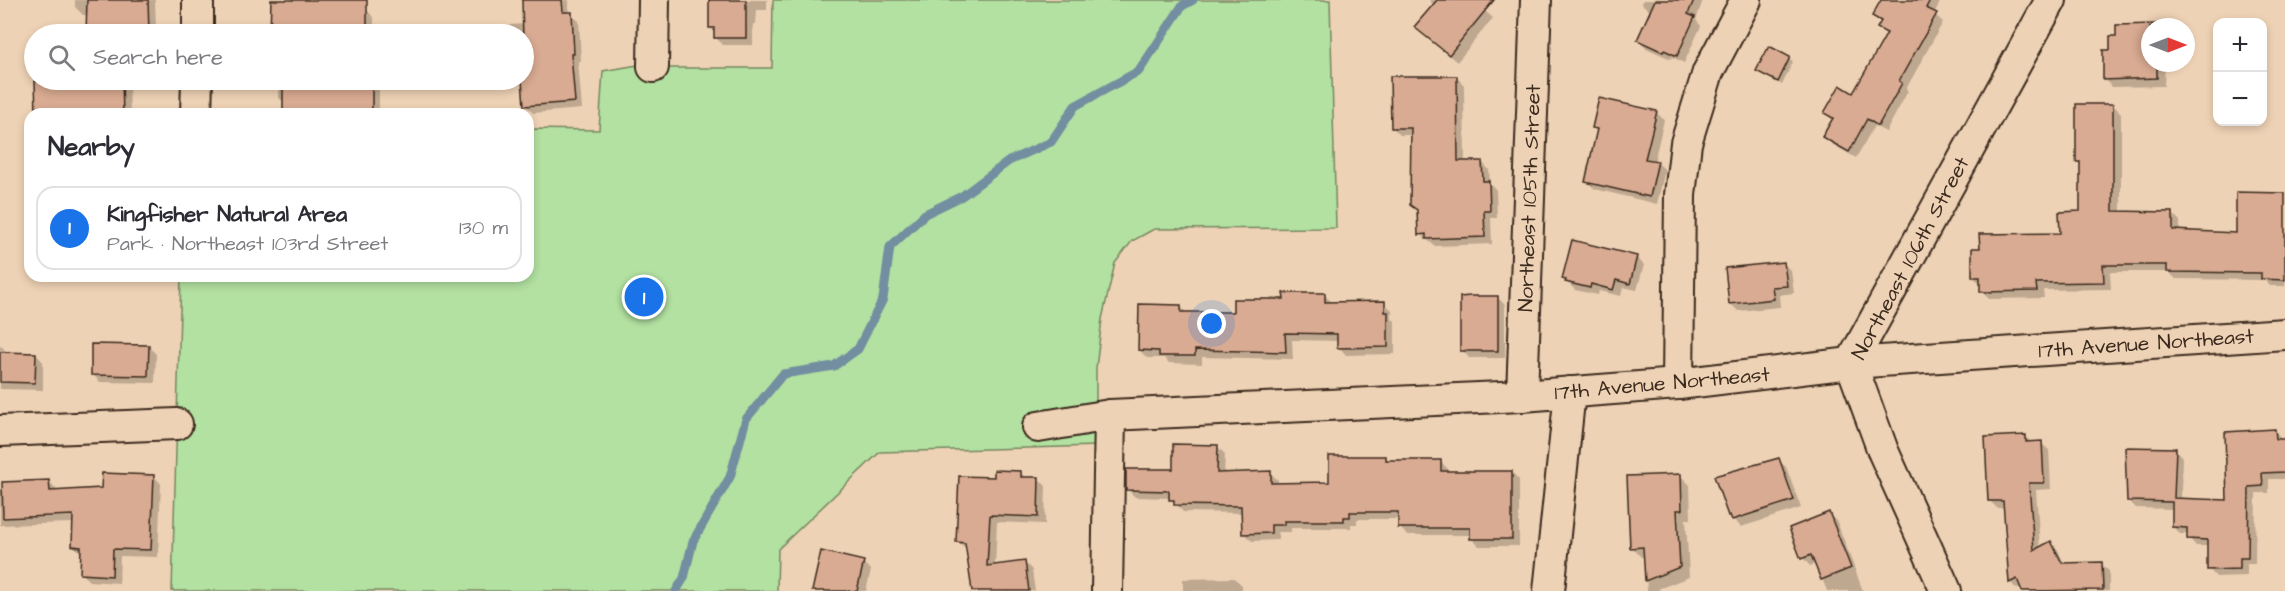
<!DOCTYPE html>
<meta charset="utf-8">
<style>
:root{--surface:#fff;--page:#f7f7f7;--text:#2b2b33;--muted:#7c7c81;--line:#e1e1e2;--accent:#1a73e8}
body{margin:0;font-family:"Architects Daughter",sans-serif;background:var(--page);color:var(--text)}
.controls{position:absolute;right:18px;top:18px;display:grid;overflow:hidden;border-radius:12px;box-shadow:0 3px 9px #0003}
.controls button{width:54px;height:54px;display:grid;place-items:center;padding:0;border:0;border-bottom:2px solid var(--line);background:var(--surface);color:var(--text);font:30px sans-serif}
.compass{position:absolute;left:2141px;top:18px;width:54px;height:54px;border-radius:50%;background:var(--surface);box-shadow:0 3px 9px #0003;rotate:90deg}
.you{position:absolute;left:1212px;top:324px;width:21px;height:21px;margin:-15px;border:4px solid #fff;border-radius:50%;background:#1a73e8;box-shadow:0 0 0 9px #1a73e833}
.badge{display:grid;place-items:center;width:39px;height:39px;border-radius:50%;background:var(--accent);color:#fff;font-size:20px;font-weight:700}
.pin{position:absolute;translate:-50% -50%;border:3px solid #fff;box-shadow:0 2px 6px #0006}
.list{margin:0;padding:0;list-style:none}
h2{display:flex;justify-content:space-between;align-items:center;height:78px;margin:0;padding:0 24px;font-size:26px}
h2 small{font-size:20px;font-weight:400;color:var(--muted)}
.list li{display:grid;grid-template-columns:39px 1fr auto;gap:18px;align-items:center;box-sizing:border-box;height:84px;margin:0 12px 12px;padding:0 12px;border:2px solid var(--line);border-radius:18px}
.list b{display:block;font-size:22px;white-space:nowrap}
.list p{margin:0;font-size:20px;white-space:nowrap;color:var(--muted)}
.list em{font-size:20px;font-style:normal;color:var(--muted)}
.icon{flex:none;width:33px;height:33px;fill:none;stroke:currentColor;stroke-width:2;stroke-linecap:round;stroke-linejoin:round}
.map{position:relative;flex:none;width:2285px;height:591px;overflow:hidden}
.search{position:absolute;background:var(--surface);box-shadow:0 3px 9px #0003;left:24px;top:24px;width:510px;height:66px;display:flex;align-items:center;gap:15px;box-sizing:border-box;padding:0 21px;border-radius:33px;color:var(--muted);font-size:22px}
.panel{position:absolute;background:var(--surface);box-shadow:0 3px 9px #0003;left:24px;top:108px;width:510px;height:174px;border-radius:18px}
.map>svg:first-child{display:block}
.green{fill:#b2e1a1;stroke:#768660;stroke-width:1.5}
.shadow{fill:#0003}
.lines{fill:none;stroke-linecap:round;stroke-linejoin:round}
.stream{stroke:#728ea0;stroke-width:9}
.building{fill:#d9ab92;stroke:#3b2a1e;stroke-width:1.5}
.street-casing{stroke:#3b2a1e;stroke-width:34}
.street{stroke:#eed2b5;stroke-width:30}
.labels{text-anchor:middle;stroke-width:6;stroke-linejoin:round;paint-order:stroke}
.street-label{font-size:21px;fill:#3b2a1e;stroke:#eed2b5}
</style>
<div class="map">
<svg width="2285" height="591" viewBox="0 0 2285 591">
<rect width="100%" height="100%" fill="#eed2b5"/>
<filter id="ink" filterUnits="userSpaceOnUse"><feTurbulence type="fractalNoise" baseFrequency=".0167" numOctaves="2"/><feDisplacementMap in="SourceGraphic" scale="12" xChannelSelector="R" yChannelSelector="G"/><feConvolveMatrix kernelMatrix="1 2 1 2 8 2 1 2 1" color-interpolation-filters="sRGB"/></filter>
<g filter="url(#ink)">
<polygon class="green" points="773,0 1330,0 1336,228 1154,229 1132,241 1115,263 1102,319 1096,368 1096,446 880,452 778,549 777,591 172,591 181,276 528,276 528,129 599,130 603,71 638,65 668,68 772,68"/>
<g class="shadow">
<polygon points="75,0 155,0 156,29 161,34 87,34 88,15 83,15 75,7"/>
<polygon points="272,0 358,0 374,18 374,34 272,34"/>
<polygon points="524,0 569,0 569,13 579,21 581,61 578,61 582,109 533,113 525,105 524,34 510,34 510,25 525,24"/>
<polygon points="711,0 767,0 767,10 757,10 756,24 753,24 753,45 723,45 715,37 715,32 710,27"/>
<polygon points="1429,0 1494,0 1485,11 1493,18 1457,62 1424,35 1434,5"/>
<polygon points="1643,0 1703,0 1696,20 1701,26 1684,63 1672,57 1671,59 1646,48 1639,40 1651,12 1642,4"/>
<polygon points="1883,0 1941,0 1934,14 1943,22 1906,89 1908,91 1886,132 1874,126 1856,158 1832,144 1824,137 1833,120 1826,113 1854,95 1887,36 1879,28 1882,24 1874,16"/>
<polygon points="2118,26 2159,27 2150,27 2150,63 2165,63 2164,86 2112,87 2105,79 2111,52 2118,38"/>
<polygon points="1769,48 1793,62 1782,85 1758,71"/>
<polygon points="1456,77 1464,85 1465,163 1482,162 1489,170 1490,183 1496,190 1497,218 1491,218 1492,244 1435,246 1420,234 1419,212 1411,205 1413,135 1400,135 1392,127"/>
<polygon points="86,80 129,80 130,114 38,114"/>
<polygon points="279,80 379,80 379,111 382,114 285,114 285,103 279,98"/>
<polygon points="2113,105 2121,113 2121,212 2172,213 2180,221 2180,232 2237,234 2285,194 2285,286 2270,286 2264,280 2176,279 2169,272 2110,272 2111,289 2043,290 2044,298 1989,299 1981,291 1981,284 1973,277 2061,234 2081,213 2081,165 2077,161"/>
<polygon points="1656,112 1664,120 1654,162 1658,163 1665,170 1657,204 1595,189 1587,182 1598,132 1593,128"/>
<polygon points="1636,257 1644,265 1637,290 1623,287 1621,296 1599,291 1598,295 1575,290 1564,279"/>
<polygon points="1783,263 1791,271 1794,293 1779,295 1780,307 1738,311 1731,304"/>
<polygon points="1324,295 1333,303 1384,303 1392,310 1392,319 1395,321 1395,354 1346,355 1339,347 1339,341 1292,340 1293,359 1202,357 1202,364 1169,363 1164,358 1147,358 1139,350 1180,306 1187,313 1235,314 1285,301"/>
<polygon points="1498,298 1505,305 1505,358 1469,358 1462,350"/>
<polygon points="0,345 7,352 36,354 43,362 43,390 0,389"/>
<polygon points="148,346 156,354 155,383 100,382 92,374"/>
<polygon points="2275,430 2282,441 2285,441 2285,479 2269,479 2269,493 2256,493 2255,564 2247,564 2247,576 2216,577 2209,569 2208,546 2196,546 2189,538 2189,534 2180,534 2173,527 2174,509 2136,508 2129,501 2175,449 2182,457 2181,500 2228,501"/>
<polygon points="2025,436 2032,443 2041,443 2049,450 2051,489 2036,490 2040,549 2051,543 2058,550 2065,565 2101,564 2109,571 2109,591 2024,591 2022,587 2017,589 2010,582 2005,508 1997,508 1990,501"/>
<polygon points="1217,446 1225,454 1224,474 1270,473 1278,480 1278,484 1331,483 1385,458 1389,462 1440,461 1448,469 1448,473 1512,472 1519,480 1519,546 1479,546 1471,538 1471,535 1407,535 1399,527 1399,519 1357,519 1357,524 1351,524 1351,528 1291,528 1291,532 1278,532 1278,540 1252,541 1244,534 1243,513 1183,512 1171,498 1135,497 1127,489 1175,470"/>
<polygon points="1778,460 1786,467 1801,508 1741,527 1729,515"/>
<polygon points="1020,472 1026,478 1039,479 1046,486 1045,524 997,522 995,567 1024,562 1032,570 1035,591 973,591 967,549 958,542 996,479"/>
<polygon points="1680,475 1690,485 1691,519 1686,519 1689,577 1658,589 1661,591 1647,591 1645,557 1641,557 1632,547"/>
<polygon points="154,476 161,484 158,557 120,556 119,583 89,581 82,574 81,553 74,546 74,523 0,525 0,490 49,481 56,489 57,492 102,490"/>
<polygon points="1829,514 1837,522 1863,591 1827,591 1816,563 1810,566 1803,558"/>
<polygon points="863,563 871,570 866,591 814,591"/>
<polygon points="1234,578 1242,585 1242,591 1183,591 1183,579"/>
</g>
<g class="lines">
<polyline class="stream" points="676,591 684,578 693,541 730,477 746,419 783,374 834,366 858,349 883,299 890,247 925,214 962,196 1009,161 1051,142 1075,106 1139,71 1182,6 1193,0"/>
</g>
<g class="building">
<polygon points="87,0 148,0 149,34 86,34"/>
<polygon points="271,0 367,0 367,34 270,34"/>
<polygon points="522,0 562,0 563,12 572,12 574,54 571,54 575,102 524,106 522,80 524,80"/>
<polygon points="709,0 746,0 746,38 714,38 714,28 709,28"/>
<polygon points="1437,0 1494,0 1449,55 1414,27"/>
<polygon points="1655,0 1694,0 1688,14 1695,17 1677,56 1664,50 1663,52 1637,40"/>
<polygon points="1881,0 1930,0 1926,8 1937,13 1899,81 1902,83 1878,126 1867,119 1849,152 1822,137 1833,118 1824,113 1840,85 1853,93 1887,33 1877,28 1881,21 1872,16"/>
<polygon points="2157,24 2157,27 2150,27 2150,63 2157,63 2157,78 2103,80 2103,50 2110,50 2110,36 2116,36 2116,25"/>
<polygon points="1769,46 1790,57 1778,82 1756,71"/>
<polygon points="1390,76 1457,76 1458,161 1482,161 1483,181 1489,181 1490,211 1484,211 1485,237 1426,239 1426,234 1418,235 1417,210 1410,205 1411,128 1391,128"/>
<polygon points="122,80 123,114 36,114 35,81"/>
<rect x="283" y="80" width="89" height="34"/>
<polygon points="1599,98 1657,111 1645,159 1658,161 1650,197 1585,182 1597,129 1592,128"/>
<polygon points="2076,104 2113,104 2113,211 2173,212 2173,230 2236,233 2236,192 2285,193 2285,280 2261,279 2261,273 2167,272 2167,265 2103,265 2104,282 2036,283 2037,291 1980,292 1980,277 1972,277 1972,248 1980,248 1979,234 2060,233 2059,212 2080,211 2080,162 2076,162"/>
<polygon points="1572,240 1637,256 1630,284 1616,280 1613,290 1591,284 1590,288 1565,282 1566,280 1562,279"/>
<polygon points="1784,262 1787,286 1772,287 1774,299 1729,304 1725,268"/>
<polygon points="1283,293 1325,293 1325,302 1385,301 1385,312 1388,312 1388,347 1337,348 1337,334 1285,333 1286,352 1195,350 1195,356 1159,356 1159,351 1138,350 1139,304 1181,305 1181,312 1233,312 1233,299 1284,299"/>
<polygon points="1470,296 1498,296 1498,351 1460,351 1460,297"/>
<polygon points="91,344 149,345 148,376 91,375"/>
<polygon points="0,352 36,353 35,383 0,382"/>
<polygon points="2275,429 2276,439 2285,439 2285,472 2262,473 2263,486 2249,487 2248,558 2240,558 2240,569 2207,570 2207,540 2187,539 2187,528 2172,527 2172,502 2127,501 2125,447 2176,448 2174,498 2227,500 2225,432"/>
<polygon points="2026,435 2026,442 2042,441 2044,483 2029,483 2034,550 2051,541 2062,563 2102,562 2103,590 2022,591 2017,579 2009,583 2003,501 1988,501 1985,437"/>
<polygon points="1173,444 1218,445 1217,473 1271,471 1271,483 1329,482 1329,456 1386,456 1386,460 1441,460 1441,471 1512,471 1512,539 1470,539 1470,528 1398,528 1398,512 1350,512 1350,517 1344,517 1344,521 1284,521 1284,525 1271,525 1271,533 1242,534 1241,506 1174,505 1174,500 1169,500 1169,491 1126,490 1126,469 1173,469"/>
<polygon points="1779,458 1794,500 1732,520 1730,515 1728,516 1714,476"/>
<polygon points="994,470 1021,471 1021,477 1039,477 1038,517 990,515 987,566 1025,561 1029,591 972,591 965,543 956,542 959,476 994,477"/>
<polygon points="102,473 154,475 151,550 113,549 112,576 80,574 81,547 72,546 73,515 3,518 2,482 49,480 50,491 101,488"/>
<polygon points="1681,474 1682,510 1677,510 1680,567 1645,581 1643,547 1630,548 1627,476"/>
<polygon points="1829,512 1851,568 1821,580 1811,555 1801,559 1789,528"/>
<polygon points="821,551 864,561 857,591 812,591"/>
</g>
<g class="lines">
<defs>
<g id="street">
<polyline points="198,34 198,0"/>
<polyline points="653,67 654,0"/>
<polyline points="196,114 197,80"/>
<polyline points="1678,384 1680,195 1686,143 1708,72 1746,0"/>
<polyline points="1522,396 1536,0"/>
<polyline points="1038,427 1110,415 1522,396 1678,384 1851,363 2285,334"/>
<polyline points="0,431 177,424"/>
<polyline points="1107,591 1110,415"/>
<polyline points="1549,591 1570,392"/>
<polyline points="1946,591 1883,451 1851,363 2051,0"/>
</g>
</defs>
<use href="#street" class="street-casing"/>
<use href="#street" class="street"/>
</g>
</g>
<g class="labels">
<g class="street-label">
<text transform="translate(1529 198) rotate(-88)" y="7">Northeast 105th Street</text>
<text transform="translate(1910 258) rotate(-62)" y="7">Northeast 106th Street</text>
<text transform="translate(2146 343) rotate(-4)" y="7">17th Avenue Northeast</text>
<text transform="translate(1662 383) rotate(-5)" y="7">17th Avenue Northeast</text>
</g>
</g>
</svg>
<div class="controls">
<button>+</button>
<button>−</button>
</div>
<svg class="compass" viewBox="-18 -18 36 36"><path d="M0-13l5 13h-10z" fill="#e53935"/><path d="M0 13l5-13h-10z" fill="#7c7c81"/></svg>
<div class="you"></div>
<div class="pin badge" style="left:644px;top:297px">1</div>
<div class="search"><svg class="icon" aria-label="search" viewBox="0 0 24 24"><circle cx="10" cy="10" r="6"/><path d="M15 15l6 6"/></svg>Search here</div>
<section class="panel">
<h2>Nearby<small></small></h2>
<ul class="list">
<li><span class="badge">1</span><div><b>Kingfisher Natural Area</b><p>Park · Northeast 103rd Street</p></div><em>130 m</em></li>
</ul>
</section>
</div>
